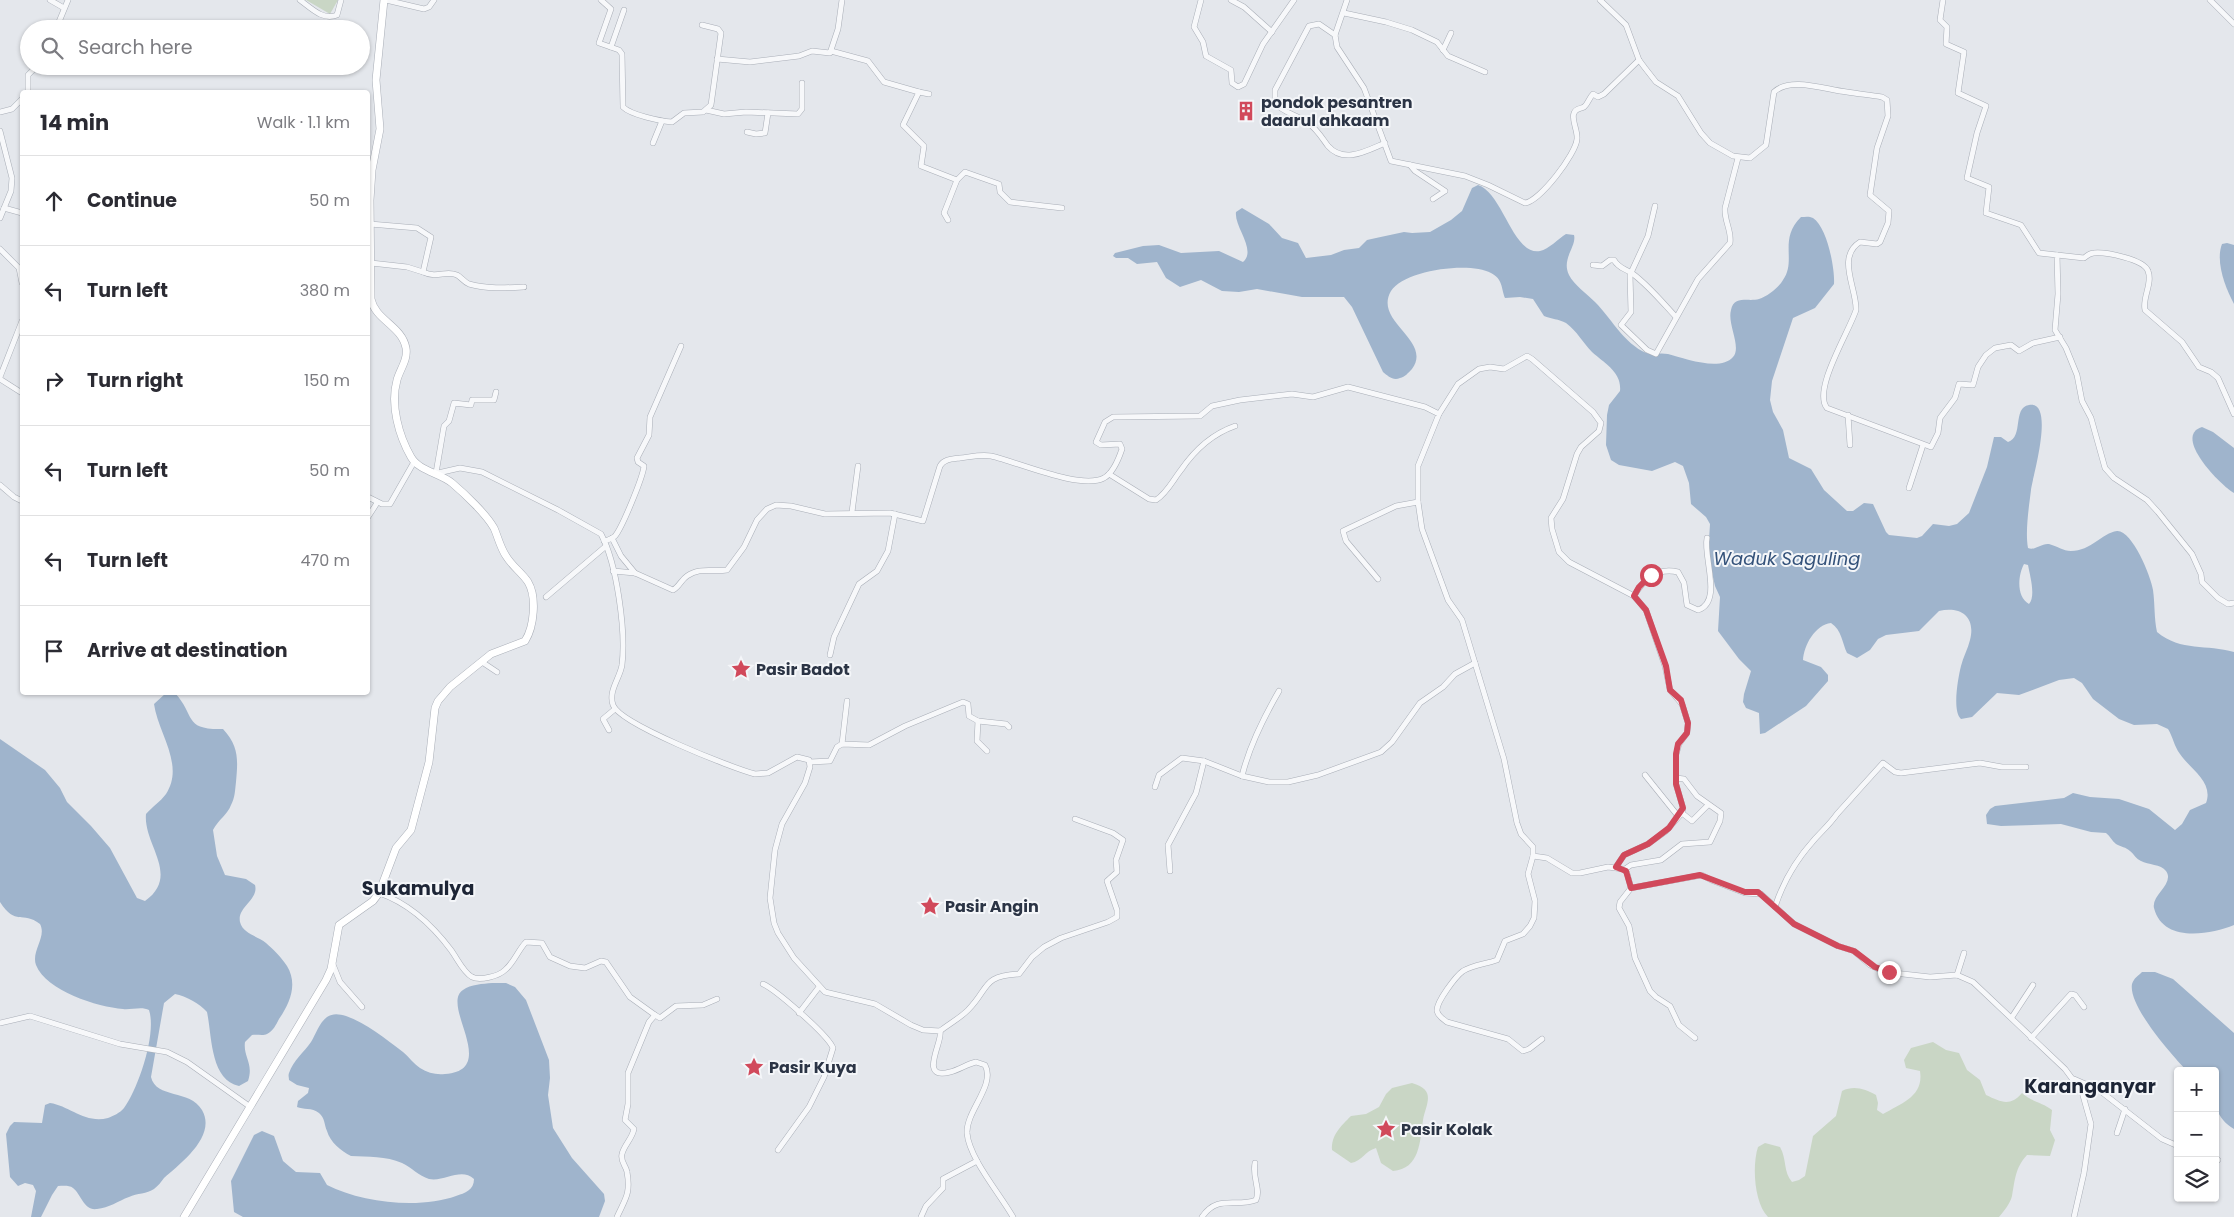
<!DOCTYPE html>
<meta charset="utf-8">
<style>
:root{--surface:#fff;--page:#f2f2f3;--text:#2b2b33;--muted:#7c7c81;--line:#e1e1e2}
body{margin:0;font-family:Poppins,sans-serif;background:var(--page);color:var(--text)}
.controls{position:absolute;right:15px;bottom:15px;display:grid;overflow:hidden;border-radius:5px;box-shadow:0 1px 4px #0004}
.controls button{width:45px;height:45px;display:grid;place-items:center;padding:0;border:0;border-bottom:1px solid var(--line);background:var(--surface);color:var(--text);font:25px sans-serif}
.stop{position:absolute;width:15px;height:15px;margin:-11px;border:4px solid #d1495b;border-radius:50%;background:#fff}
.stop.end{background:#d1495b;border-color:#fff;box-shadow:0 1px 5px #0008}
.list{margin:0;padding:0;list-style:none}
h2{display:flex;justify-content:space-between;align-items:center;height:65px;margin:0;padding:0 20px;font-size:21px}
h2 small{font-size:16px;font-weight:400;color:var(--muted)}
.list li{display:grid;grid-template-columns:32px 1fr auto;gap:15px;align-items:center;box-sizing:border-box;height:90px;padding:0 20px;border-top:1px solid var(--line)}
.list b{display:block;font-size:19px;white-space:nowrap}
.list em{font-size:16px;font-style:normal;color:var(--muted)}
.icon{flex:none;width:28px;height:28px;fill:none;stroke:currentColor;stroke-width:2;stroke-linecap:round;stroke-linejoin:round}
.map{position:relative;flex:none;width:2234px;height:1217px;overflow:hidden}
.search{position:absolute;background:var(--surface);box-shadow:0 1px 4px #0004;left:20px;top:20px;width:350px;height:55px;display:flex;align-items:center;gap:12px;box-sizing:border-box;padding:0 18px;border-radius:28px;color:var(--muted);font-size:19px}
.panel{position:absolute;background:var(--surface);box-shadow:0 1px 4px #0004;left:20px;top:90px;width:350px;height:605px;border-radius:5px}
.map>svg:first-child{display:block}
.green{fill:#c9d6c5}
.water{fill:#9fb4cc;fill-rule:evenodd}
.lines{fill:none;stroke-linecap:round;stroke-linejoin:round}
.street-casing{stroke:#a9aeb7;stroke-width:6}
.secondary-casing{stroke:#a9aeb7;stroke-width:8}
.street{stroke:#f7f8fa;stroke-width:5}
.secondary{stroke:#fff;stroke-width:7}
.route{stroke:#d1495b;stroke-width:6}
.labels{text-anchor:middle;stroke-width:4;stroke-linejoin:round;paint-order:stroke}
.poi-label{font-size:16px;font-weight:bold;fill:#2b3445;stroke:#f4f6f9;text-anchor:start}
.water-label{font-size:18px;font-style:italic;fill:#34527a;stroke:#f4f6f9}
.quarter-label{font-size:19px;font-weight:bold;fill:#1d2536;stroke:#f4f6f9}
</style>
<div class="map">
<svg width="2234" height="1217" viewBox="0 0 2234 1217">
<rect width="100%" height="100%" fill="#e4e7ec"/>
<g class="green">
<polygon points="306,0 338,0 330,14"/>
<path d="M1933,1042L1946,1050L1959,1053L1967,1070L1980,1080L1986,1095C2001,1102 2010,1107 2022,1093C2032,1102 2042,1102 2052,1110L2050,1130L2055,1140L2050,1156L2027,1155C2015,1168 2015,1180 2012,1196C2010,1204 2004,1211 1999,1217H1768C1754,1203 1752,1165 1758,1147L1765,1143L1780,1147C1787,1159 1783,1172 1792,1182L1799,1180L1805,1176L1813,1136L1836,1116L1842,1091C1854,1085 1865,1089 1876,1095L1878,1103L1877,1110L1883,1114C1902,1103 1924,1096 1920,1071L1906,1068L1904,1060L1911,1048Z"/>
<path d="M1412,1083C1437,1090 1426,1104 1423,1120C1420,1141 1420,1169 1393,1171L1381,1163L1376,1148C1365,1151 1362,1161 1351,1163L1332,1150C1331,1135 1341,1126 1351,1116L1366,1114L1379,1107L1386,1094L1392,1088Z"/>
</g>
<g class="water">
<path d="M1478,185C1503,193 1513,256 1540,251C1549,249 1558,239 1566,234L1574,235C1577,246 1561,259 1569,275C1574,285 1587,294 1595,302C1611,318 1621,339 1642,351C1650,356 1659,352 1668,354C1684,358 1720,372 1733,357C1742,347 1727,324 1731,310C1734,295 1749,302 1759,299C1768,296 1779,287 1783,280C1797,260 1778,240 1801,217C1805,217 1809,216 1813,218C1827,227 1835,268 1834,284L1815,308L1793,318L1772,381L1770,400L1773,412L1783,430L1789,458L1811,469L1824,490L1847,511H1853L1864,503L1873,504L1886,532L1889,535L1917,538L1922,536L1933,524L1949,526L1957,524L1969,513L1987,467L1994,437H2001L2008,442C2024,437 2012,408 2029,405C2056,400 2032,479 2031,490C2029,506 2025,532 2028,548C2035,551 2041,543 2049,544C2057,546 2063,551 2071,551C2091,551 2102,533 2117,531C2132,530 2151,576 2153,590C2155,604 2154,618 2157,632C2181,652 2207,644 2234,652V925C2209,935 2163,943 2154,908C2151,895 2175,884 2166,871C2161,864 2148,865 2141,861C2136,859 2134,854 2130,851C2126,847 2121,847 2116,844C2112,841 2110,836 2106,833L2091,832L2061,824L2001,826L1987,824L1986,815L1990,809L1995,806L2064,798L2073,793L2090,797L2119,799L2149,809L2175,830L2182,824L2190,810L2206,803C2214,782 2190,769 2180,754C2174,746 2173,737 2168,729L2157,724L2134,725L2119,719L2093,699L2082,683L2074,678L2059,680L2019,695L1997,693L1972,717L1961,719C1952,711 1958,678 1961,666C1963,657 1968,649 1970,640C1976,617 1961,606 1939,611L1919,631L1886,635L1878,639L1870,650L1857,658L1847,653C1842,643 1842,630 1831,623C1815,625 1804,645 1803,660L1821,667L1828,675V681L1806,706L1765,733L1760,734L1759,713L1746,708L1743,702L1744,694L1751,671L1739,659L1718,631L1720,597L1715,586L1708,555L1710,524L1706,517L1691,504L1689,483L1683,466L1675,462L1652,471L1619,465L1611,460L1606,445L1607,415L1609,405L1620,391C1622,372 1604,363 1592,352C1583,343 1577,331 1566,323C1559,319 1551,319 1544,316L1533,299L1520,297L1505,298C1501,288 1503,279 1491,273C1470,261 1404,270 1391,291C1373,322 1433,340 1412,369C1408,373 1405,377 1400,378C1393,381 1388,376 1383,372L1352,307L1344,297H1302L1257,289L1239,292L1222,291L1201,280L1180,287L1166,278L1157,262L1137,264L1128,258H1116L1113,256L1115,253L1143,246L1159,245L1181,253L1219,251L1243,262C1257,250 1234,227 1236,212L1242,208L1269,224L1282,238L1298,243L1306,258L1331,255L1344,250L1359,248L1367,240L1376,238L1404,232L1412,233L1430,232L1451,220L1462,211L1472,188ZM2024,564L2028,565C2030,576 2036,596 2029,604C2016,597 2018,575 2024,564Z"/>
<path d="M2227,243L2234,245V304C2226,289 2215,262 2222,244Z"/>
<path d="M2202,427L2213,432L2234,448V493C2221,486 2172,436 2202,427Z"/>
<path d="M166,693H175C196,716 183,730 223,729C239,746 238,760 236,782C235,790 235,798 231,805C228,814 218,820 213,830L217,856L225,875L246,879L255,885C259,900 237,907 240,922C243,934 258,936 266,943C273,949 282,958 287,966C298,984 290,1003 279,1019C276,1025 273,1031 267,1034C263,1036 257,1034 252,1035L245,1042C243,1057 254,1063 248,1081L239,1086C210,1080 212,1035 207,1012C200,1004 186,996 175,994L164,1003L151,1077C156,1099 190,1089 202,1110C217,1136 181,1163 164,1178C161,1182 158,1186 154,1189C147,1194 137,1193 129,1197C118,1201 109,1208 97,1209C84,1211 81,1194 73,1188C69,1185 63,1186 58,1186L52,1195L41,1217H31L36,1191L33,1185L25,1183L18,1186L10,1177L6,1134L10,1126L14,1122L42,1123L45,1105L50,1103C70,1106 85,1124 108,1118C113,1116 120,1113 124,1108C138,1089 157,1034 149,1010C142,1006 131,1010 123,1009C98,1007 46,991 36,965C31,951 47,937 40,924C22,910 16,927 0,902V739L45,770L60,788L67,802L91,826L110,848L137,898L145,901C181,875 143,845 146,814C153,806 160,802 166,794C185,765 158,733 154,704Z"/>
<path d="M2142,972H2155L2173,979L2234,1033V1129C2210,1114 2215,1095 2215,1071H2187C2172,1055 2128,1006 2132,984C2134,978 2138,976 2142,972Z"/>
<path d="M492,983H506L515,987L526,1000L549,1060L550,1078L548,1095L553,1128L572,1158L604,1194L605,1201L599,1217H243L234,1212L231,1181L254,1135L262,1131L274,1136L283,1161L290,1167L296,1172L320,1173L327,1185C362,1203 420,1209 456,1196C465,1193 474,1190 474,1179C461,1167 445,1182 429,1179C419,1176 411,1167 402,1163C386,1156 368,1157 351,1156C341,1151 330,1142 327,1131C324,1124 325,1118 319,1113C312,1107 303,1110 297,1107L298,1101L308,1093L309,1088L297,1085L289,1080C289,1077 288,1076 289,1073C293,1061 304,1052 311,1042C316,1034 319,1023 327,1017C333,1013 339,1014 346,1016C366,1023 386,1039 403,1052C409,1057 414,1064 420,1068C428,1073 436,1075 445,1074C500,1070 440,1005 463,990C471,984 483,984 492,983Z"/>
</g>
<g class="lines">
<defs>
<g id="street">
<polyline points="50,0 64,8"/>
<path d="M300,0C311,8 323,21 337,15L341,0"/>
<polyline points="386,0 424,9 429,7 434,0"/>
<path d="M601,0L611,9L599,43L619,50L622,54L623,107C631,115 660,121 672,122L684,113L703,112L711,105L721,33L718,29L702,25"/>
<polyline points="1201,0 1194,27 1203,42 1206,56 1231,70 1232,83 1238,87 1244,84 1263,44 1294,0"/>
<polyline points="1231,0 1244,7 1272,32"/>
<path d="M1347,0L1335,35L1337,47L1364,88L1391,161L1465,176L1488,185L1525,203C1540,201 1576,154 1577,139C1578,131 1571,119 1574,113C1576,108 1580,109 1584,107C1588,104 1589,98 1593,94L1598,97L1604,94L1639,60"/>
<path d="M1600,0L1626,25L1639,60L1645,68L1656,82L1678,96L1701,133L1710,143L1733,156L1750,158L1766,145L1774,92C1791,76 1826,90 1847,92C1859,94 1871,95 1882,97L1887,100L1888,116L1877,148L1870,195L1889,211L1888,223L1880,242L1877,244L1860,242C1836,257 1857,289 1856,310C1850,330 1812,390 1827,408L1931,447L1938,433L1940,418L1955,398L1959,384L1973,385L1978,367L1986,355L1995,348L2011,345L2019,351L2033,343L2060,337"/>
<polyline points="1943,0 1940,20 1947,27 1946,44 1964,52 1958,93 1986,106 1977,133 1967,178 1989,187 1986,213 2021,225 2039,253 2057,255 2058,294 2055,330 2066,348 2077,375 2082,401 2091,418 2105,468 2114,478 2147,500 2158,512 2192,554 2201,574 2202,582 2218,598 2228,604 2234,603"/>
<polyline points="2210,0 2234,24"/>
<polyline points="1344,13 1386,22 1412,30 1437,42 1448,56 1485,72"/>
<polyline points="56,29 68,0"/>
<path d="M1335,35L1319,24L1309,26L1275,90V103C1283,113 1298,115 1308,123C1317,129 1322,138 1328,146C1344,164 1366,151 1385,143"/>
<polyline points="611,47 624,10"/>
<polyline points="1443,50 1451,33"/>
<polyline points="831,51 868,61 884,82 919,92 903,125 924,146 921,166 957,180"/>
<polyline points="717,59 750,62 799,56 812,51 830,53 838,29 842,0"/>
<polyline points="28,92 28,75 37,66"/>
<polyline points="919,92 929,94"/>
<polyline points="706,110 724,114 746,112 798,114 802,109 802,83"/>
<polyline points="0,112 12,109 22,99"/>
<polyline points="0,131 12,178 11,191 0,218"/>
<polyline points="747,132 756,134 765,133 768,113"/>
<polyline points="653,143 662,121"/>
<polyline points="1410,165 1415,171 1445,191 1433,199"/>
<path d="M1655,206L1648,236L1630,275L1631,312L1621,325L1647,350L1656,354L1698,279L1730,243C1732,231 1724,221 1725,208L1738,158"/>
<polyline points="4,208 22,213"/>
<polyline points="948,220 944,213 957,180 965,172 999,184 1000,192 1010,202 1062,208"/>
<polyline points="370,224 417,228 431,237 423,272 407,267 371,263"/>
<polyline points="0,249 19,268 22,283"/>
<path d="M2057,255L2084,258C2087,256 2089,253 2094,253C2105,252 2144,259 2148,271C2153,283 2142,298 2145,310L2182,342L2199,367L2211,372L2218,378L2234,414"/>
<path d="M1593,265L1602,266L1610,260H1614C1619,269 1625,268 1633,274C1649,286 1662,302 1676,317"/>
<path d="M423,272C438,279 445,270 457,275C461,277 464,282 469,284C487,289 505,288 524,287"/>
<polyline points="0,377 22,321"/>
<polyline points="0,379 22,393"/>
<polyline points="1439,414 1458,384 1479,369 1490,367 1504,369 1527,356 1532,359 1593,412 1601,423 1599,431 1581,447 1577,454 1563,499 1551,518 1552,529 1559,552 1569,562 1634,596 1646,610 1665,666 1670,690 1682,704 1688,723 1687,733 1679,744 1676,755 1676,784 1683,808 1682,813 1666,831 1648,844 1624,855 1616,867"/>
<polyline points="1848,415 1850,445"/>
<polyline points="436,473 444,426 449,421 454,403 471,405 472,400 494,400 496,392"/>
<path d="M438,473L460,468L482,472L558,510L601,534C617,564 626,631 622,665C620,678 608,691 613,705C620,724 732,768 755,774L768,773L797,757L809,760L810,767L805,783L782,824L775,850L770,898L774,923L778,933L794,958L825,992L875,1004L911,1025L923,1030L940,1031C944,1040 917,1081 950,1072C959,1070 967,1064 976,1062L985,1065C996,1085 966,1111 967,1133C969,1158 1000,1194 1013,1217"/>
<path d="M1109,474L1149,499L1156,500C1167,493 1173,480 1181,470C1194,451 1212,434 1235,426"/>
<polyline points="0,485 14,497 22,501"/>
<polyline points="1909,488 1923,445"/>
<polyline points="368,497 382,504 390,504 414,462"/>
<polyline points="852,512 858,466"/>
<polyline points="368,517 377,503"/>
<polyline points="612,538 621,556 635,573"/>
<path d="M604,541C608,540 612,539 615,536C622,528 643,477 644,466L638,462L637,458L649,435L650,417L681,346"/>
<path d="M613,571L635,573L673,590C679,587 681,580 687,576C700,567 712,572 727,570L744,547L757,520L767,509L776,505L791,506L825,514L890,513L923,521L940,466C944,459 952,459 960,458C970,457 981,454 991,456C1018,462 1080,490 1104,478C1113,473 1119,458 1122,449L1120,444L1101,445L1096,442L1105,422L1113,417L1200,416L1212,406L1240,400L1292,394L1313,397L1348,387L1425,407L1439,414L1418,466V502L1422,529L1448,600L1462,620L1504,759L1517,823L1521,834L1533,847V856L1547,858L1572,873H1580L1608,867L1623,869L1627,873L1631,888L1702,875L1711,880L1745,893L1761,894L1794,924L1838,946L1854,951L1870,965L1885,972L1930,977L1957,975L1973,982L2065,1069L2082,1092L2091,1124L2084,1173L2074,1217"/>
<polyline points="1378,579 1346,541 1343,531 1396,506 1418,502"/>
<path d="M1634,596C1643,580 1657,567 1678,572L1684,583L1687,605L1698,610C1723,602 1703,557 1707,538"/>
<polyline points="546,597 606,546"/>
<polyline points="830,655 834,637 859,584 877,571 888,551 895,514"/>
<polyline points="482,662 497,672"/>
<polyline points="978,721 1006,724 1009,727"/>
<polyline points="609,730 603,719 615,709"/>
<polyline points="842,744 847,701"/>
<polyline points="810,762 830,761 837,747 842,744 869,745 905,726 963,702 968,704 969,716 978,721 977,741 987,751"/>
<polyline points="1645,775 1678,816"/>
<path d="M1242,776C1249,747 1264,717 1279,691"/>
<polyline points="1155,787 1159,775 1182,758 1204,761 1242,776 1269,782 1288,782 1318,775 1381,752 1392,742 1420,703 1443,687 1455,674 1475,663"/>
<polyline points="1682,813 1692,821 1708,805"/>
<path d="M1533,856L1528,874L1535,901L1534,918L1530,926L1523,934L1505,941L1497,960C1486,964 1473,965 1463,971C1456,976 1436,1002 1437,1011C1438,1016 1443,1019 1447,1022L1508,1039L1523,1051L1529,1049L1542,1039"/>
<polyline points="1625,869 1631,865 1661,860 1682,844 1710,842 1720,821 1721,813 1697,796 1684,779 1676,778"/>
<polyline points="1170,871 1168,845 1196,793 1204,761"/>
<polyline points="1631,888 1620,902 1619,908 1629,926 1635,958 1650,991 1656,997 1670,1006 1679,1025 1695,1038"/>
<path d="M379,893C408,903 433,926 451,950C457,958 463,972 472,977C480,981 499,976 505,970C514,963 518,950 526,942L542,943L550,957L570,966L585,968L601,961L606,962L630,997L655,1015L649,1022L628,1073V1104L625,1120L634,1129C632,1139 624,1145 622,1154C620,1162 626,1165 627,1172C631,1194 625,1199 617,1217"/>
<path d="M1775,907C1783,882 1796,860 1814,840C1822,831 1830,824 1837,814L1883,763L1895,772L1901,773L1980,763L2002,767H2026"/>
<polyline points="332,962 340,982 362,1007"/>
<polyline points="1957,975 1964,953"/>
<path d="M763,984C776,990 828,1035 833,1048L824,1077L809,1107L778,1150"/>
<polyline points="799,1013 819,987"/>
<polyline points="655,1015 660,1018 676,1006 703,1005 717,999"/>
<polyline points="2012,1017 2033,985"/>
<polyline points="0,1023 30,1016 120,1044 167,1052 187,1062 249,1106"/>
<path d="M940,1031C949,1024 960,1018 968,1010C990,988 981,976 1019,974L1032,957L1044,947L1061,938L1108,922L1117,917V910L1107,881L1117,872L1116,860L1123,840L1113,833L1075,819"/>
<polyline points="2031,1038 2071,994 2075,995 2084,1007"/>
<polyline points="2074,1079 2099,1090 2162,1139 2178,1146"/>
<polyline points="2117,1133 2125,1109"/>
<polyline points="2215,1159 2218,1160"/>
<polyline points="921,1217 926,1206 943,1188 943,1179 977,1161"/>
<path d="M1202,1217C1218,1194 1235,1208 1256,1200C1261,1189 1252,1178 1255,1163"/>
</g>
<path id="secondary" d="M184,1217L326,980L331,969L339,925L373,901L379,893L396,848L411,830L429,762L435,708L438,701L450,687L491,654L525,641C534,627 537,597 528,582C522,573 512,566 506,556C500,547 498,537 494,528C486,514 465,494 452,483C440,473 419,471 411,457C399,436 390,405 397,380C400,369 408,360 406,348C402,326 375,320 371,299L370,200L372,170L380,129L376,80L384,0"/>
</defs>
<use href="#street" class="street-casing"/>
<use href="#secondary" class="secondary-casing"/>
<use href="#street" class="street"/>
<use href="#secondary" class="secondary"/>
</g>
<g class="lines">
<polyline class="route" points="1651,575 1639,587 1634,596 1646,610 1666,666 1670,690 1681,700 1688,723 1687,733 1678,744 1676,754 1676,784 1683,808 1669,828 1648,844 1624,855 1616,867 1626,871 1631,888 1700,875 1745,892 1758,892 1794,924 1838,946 1854,951 1875,967 1889,972"/>
</g>
<defs>
<symbol id="building-bare" viewBox="-9 -9 18 18"><path d="M-4-6H4V6H1V3H-1V6H-4ZM-2.5-4.3h1.7v1.8h-1.7ZM.8-4.3h1.7v1.8H.8ZM-2.5-1h1.7V.8h-1.7ZM.8-1h1.7V.8H.8Z" fill="#d1495b" stroke="#f4f6f9" stroke-width="2.5" paint-order="stroke"/></symbol>
<symbol id="sight-bare" viewBox="-9 -9 18 18"><path d="M0-6L1.8-2.2L6-1.7L2.9 1.2L3.7 5.4L0 3.3L-3.7 5.4L-2.9 1.2L-6-1.7L-1.8-2.2Z" fill="#d1495b" stroke="#f4f6f9" stroke-width="2.5" paint-order="stroke"/></symbol>
</defs>
<g fill-rule="evenodd">
<use href="#building-bare" x="1232" y="97" width="28" height="28"/>
<use href="#sight-bare" x="727" y="655" width="28" height="28"/>
<use href="#sight-bare" x="916" y="892" width="28" height="28"/>
<use href="#sight-bare" x="740" y="1053" width="28" height="28"/>
<use href="#sight-bare" x="1372" y="1115" width="28" height="28"/>
</g>
<g class="labels">
<g class="poi-label">
<text x="1261" y="108">pondok pesantren<tspan x="1261" dy="18">daarul ahkaam</tspan></text>
<text x="756" y="675">Pasir Badot</text>
<text x="945" y="912">Pasir Angin</text>
<text x="769" y="1073">Pasir Kuya</text>
<text x="1401" y="1135">Pasir Kolak</text>
</g>
<g class="water-label">
<text x="1787" y="565">Waduk Saguling</text>
</g>
<g class="quarter-label">
<text x="418" y="895">Sukamulya</text>
<text x="2090" y="1093">Karanganyar</text>
</g>
</g>
</svg>
<div class="controls">
<button>+</button>
<button>−</button>
<button><svg class="icon" aria-label="layers" viewBox="0 0 24 24"><path d="M12 4l9 5-9 5-9-5zM3 14l9 5 9-5"/></svg></button>
</div>
<div class="stop" style="left:1651px;top:575px"></div>
<div class="stop end" style="left:1889px;top:972px"></div>
<div class="search"><svg class="icon" aria-label="search" viewBox="0 0 24 24"><circle cx="10" cy="10" r="6"/><path d="M15 15l6 6"/></svg>Search here</div>
<section class="panel">
<h2>14 min<small>Walk · 1.1 km</small></h2>
<ul class="list">
<li><svg class="icon" aria-label="ahead" viewBox="0 0 24 24"><path d="M12 20V5M6 11l6-6 6 6"/></svg><div><b>Continue</b></div><em>50 m</em></li>
<li><svg class="icon" aria-label="left" viewBox="0 0 24 24"><path d="M17 20v-9H6M10 6l-5 5 5 5"/></svg><div><b>Turn left</b></div><em>380 m</em></li>
<li><svg class="icon" aria-label="right" viewBox="0 0 24 24"><path d="M7 20v-9h11M14 6l5 5-5 5"/></svg><div><b>Turn right</b></div><em>150 m</em></li>
<li><svg class="icon" aria-label="left" viewBox="0 0 24 24"><path d="M17 20v-9H6M10 6l-5 5 5 5"/></svg><div><b>Turn left</b></div><em>50 m</em></li>
<li><svg class="icon" aria-label="left" viewBox="0 0 24 24"><path d="M17 20v-9H6M10 6l-5 5 5 5"/></svg><div><b>Turn left</b></div><em>470 m</em></li>
<li><svg class="icon" aria-label="arrive" viewBox="0 0 24 24"><path d="M6 21V4h12l-3 4 3 4H6"/></svg><div><b>Arrive at destination</b></div></li>
</ul>
</section>
</div>
